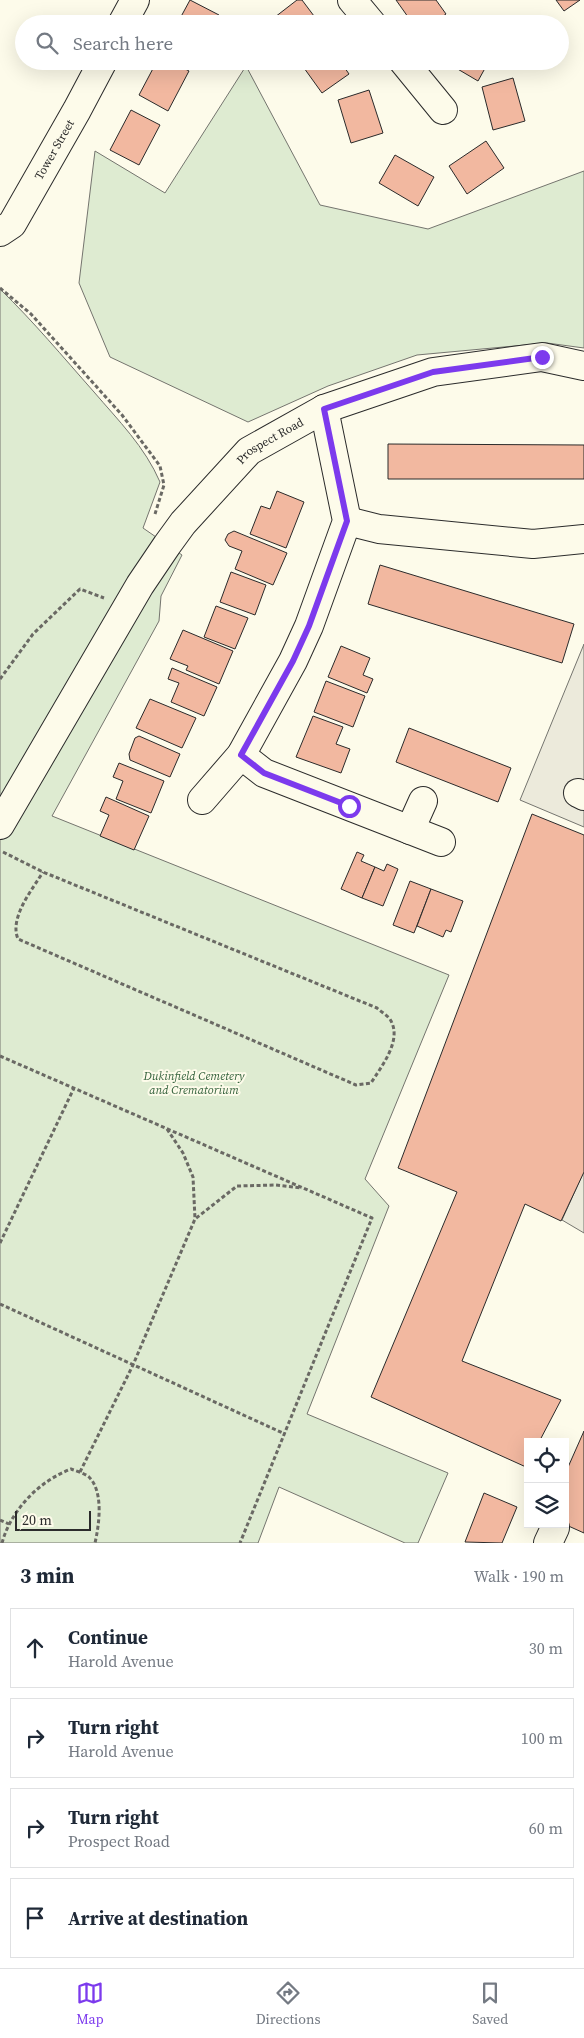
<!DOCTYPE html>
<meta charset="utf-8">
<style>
:root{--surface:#fff;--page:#f2f2f3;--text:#1f2937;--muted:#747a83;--line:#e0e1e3;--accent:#7c3aed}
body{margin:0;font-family:"Source Serif 4",serif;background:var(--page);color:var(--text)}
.controls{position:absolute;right:15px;bottom:15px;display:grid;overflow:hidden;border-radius:0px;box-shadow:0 5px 20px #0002}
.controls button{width:45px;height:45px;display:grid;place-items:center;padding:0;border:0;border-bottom:1px solid var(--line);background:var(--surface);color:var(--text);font:25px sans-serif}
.scale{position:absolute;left:15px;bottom:12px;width:76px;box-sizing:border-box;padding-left:5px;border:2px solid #2b2b2b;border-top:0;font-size:14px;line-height:18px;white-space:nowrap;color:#2b2b2b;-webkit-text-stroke:4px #fdfbea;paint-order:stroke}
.stop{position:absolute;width:15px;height:15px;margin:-11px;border:4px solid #7c3aed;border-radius:50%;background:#fff}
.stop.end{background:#7c3aed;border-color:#fff;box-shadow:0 1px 5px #0008}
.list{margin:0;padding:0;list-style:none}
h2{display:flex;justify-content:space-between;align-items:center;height:65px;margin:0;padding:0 20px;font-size:21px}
h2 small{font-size:16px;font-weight:400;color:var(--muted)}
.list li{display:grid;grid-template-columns:32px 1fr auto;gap:15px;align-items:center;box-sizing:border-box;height:80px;margin:0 10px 10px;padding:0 10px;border:1px solid var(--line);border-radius:0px}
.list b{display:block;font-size:19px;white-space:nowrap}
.list p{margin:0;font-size:16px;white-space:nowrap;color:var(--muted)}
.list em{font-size:16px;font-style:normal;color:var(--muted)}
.icon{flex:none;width:28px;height:28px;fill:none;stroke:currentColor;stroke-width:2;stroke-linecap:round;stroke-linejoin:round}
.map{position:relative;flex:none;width:584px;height:1543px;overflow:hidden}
.search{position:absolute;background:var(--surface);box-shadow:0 5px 20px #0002;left:15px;right:15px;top:15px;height:55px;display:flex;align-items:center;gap:12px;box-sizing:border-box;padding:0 18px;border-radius:28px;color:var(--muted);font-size:19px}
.sheet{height:425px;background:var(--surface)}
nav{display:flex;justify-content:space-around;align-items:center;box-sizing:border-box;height:70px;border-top:1px solid var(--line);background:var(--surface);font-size:14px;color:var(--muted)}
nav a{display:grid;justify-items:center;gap:2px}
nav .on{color:var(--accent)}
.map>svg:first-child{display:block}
.green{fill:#deebd1;stroke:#74746e}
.parking{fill:#eceadb;stroke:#74746e}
.building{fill:#f2b8a0;stroke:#2b2b2b}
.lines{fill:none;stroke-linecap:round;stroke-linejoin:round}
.minor-casing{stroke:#2b2b2b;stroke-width:30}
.path{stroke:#6a6964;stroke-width:3;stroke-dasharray:4 2.5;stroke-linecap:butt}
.minor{stroke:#fdfbea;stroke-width:28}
.route{stroke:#7c3aed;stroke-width:6}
.labels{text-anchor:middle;stroke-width:4;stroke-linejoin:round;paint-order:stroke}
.street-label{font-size:12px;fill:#2b2b2b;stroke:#fdfbea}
.park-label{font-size:12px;font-style:italic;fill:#34623c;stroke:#fdfbea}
</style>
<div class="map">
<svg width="584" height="1543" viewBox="0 0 584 1543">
<rect width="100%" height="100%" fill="#fdfbea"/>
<g class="green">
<polygon points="246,66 320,205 428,229 584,171 584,348 547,343 417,355 328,386 248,422 110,357 79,283 95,151 165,193"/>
<path d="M0,289C34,322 63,357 94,392C118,420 145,447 160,482L143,528L182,555L161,596L159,621L52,816L449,975L365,1179L389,1206L307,1414L448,1473L418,1543H405L279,1487L258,1543H0Z"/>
</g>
<g class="parking">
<polygon points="584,644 584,827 520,800"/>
<polygon points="584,1171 584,1233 562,1220"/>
</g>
<g class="building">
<polygon points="190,0 219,15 215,24 177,24"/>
<polygon points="297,0 302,0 320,24 266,24"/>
<polygon points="396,0 436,0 446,14 432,24 413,24"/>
<polygon points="556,0 580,0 564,11"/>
<polygon points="157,61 170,61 189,71 168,111 139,95"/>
<polygon points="299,61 340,61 349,74 322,93"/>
<polygon points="444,61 489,61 478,81"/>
<polygon points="513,78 525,121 493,130 482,87"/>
<polygon points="369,90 383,133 351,143 338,100"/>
<polygon points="131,110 160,125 139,165 110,150"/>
<polygon points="486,141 504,168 467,194 449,166"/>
<polygon points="395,155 434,177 418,206 379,183"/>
<polygon points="388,444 584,445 584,479 388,479"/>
<polygon points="277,491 304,502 286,548 250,534 261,506 270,509"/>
<polygon points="234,531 287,553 273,585 235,569 242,551 229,546 225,540 228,534"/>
<polygon points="380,565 574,624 562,663 368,604"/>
<polygon points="231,572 266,585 255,615 220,602"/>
<polygon points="216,606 248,618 235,649 204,637"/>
<polygon points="183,630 233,651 219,684 186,670 188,666 170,659"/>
<polygon points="341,646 370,658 363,675 373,679 367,693 328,677"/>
<polygon points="172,668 217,687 204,716 171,702 179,683 168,679"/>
<polygon points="326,681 365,696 353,727 314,712"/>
<polygon points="150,699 196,718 182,748 136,728"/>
<polygon points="313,716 343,727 336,744 350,749 341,773 296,757"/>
<polygon points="409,728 511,768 498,802 396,762"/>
<polygon points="139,736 180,754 170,777 130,760 129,754 135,738"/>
<polygon points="119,763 164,781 151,813 116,799 123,781 113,777"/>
<polygon points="106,797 149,816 134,850 100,836 109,815 100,811"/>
<polygon points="532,814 584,835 584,1172 561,1221 525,1204 462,1361 561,1400 539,1442 528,1442 526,1467 371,1397 457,1192 398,1168"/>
<polygon points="357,852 364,855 361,861 375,867 362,898 341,889"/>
<polygon points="387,864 398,869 383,906 362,898 375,867 384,871"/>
<polygon points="410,881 431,889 414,933 393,925"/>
<polygon points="431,889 463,901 451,932 446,930 443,937 417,926"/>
<polygon points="584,1431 584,1533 564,1524 565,1474"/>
<polygon points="484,1493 517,1507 502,1543 465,1542"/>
</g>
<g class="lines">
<defs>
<g id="minor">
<polyline points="352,0 372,24"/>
<polyline points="122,24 135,0"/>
<polyline points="403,61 443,110"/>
<path id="s1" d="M0,232L12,224L77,110L103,61"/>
<polyline points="347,521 379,529 533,544 584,539"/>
<polyline points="241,755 264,773 441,842"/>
<polyline points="578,793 584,796"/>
<polyline points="202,800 241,755 293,661 309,626 347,521 324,409"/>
<path id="s2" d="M0,825L140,585L167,545L183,523L249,451L324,409L433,372L542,357L584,366"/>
<polyline points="410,830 423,801"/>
<polyline points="548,1543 555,1528"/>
</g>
</defs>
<use href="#minor" class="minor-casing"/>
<g class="path">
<polyline points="0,288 31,314 122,415 160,466 164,485 155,514"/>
<polyline points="0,679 33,634 80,589 104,598"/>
<path d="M3,852L43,872L377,1008C381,1012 389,1016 391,1021C402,1041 381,1067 371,1083L356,1085L18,939C9,918 32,890 43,872"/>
<polyline points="0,1056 372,1218 240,1543"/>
<polyline points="167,1129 183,1153 193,1177 195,1219"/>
<polyline points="0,1243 74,1088"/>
<polyline points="0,1304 285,1434"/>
<polyline points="80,1472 133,1365 195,1219 237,1186 275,1185 302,1188"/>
<polyline points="0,1520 9,1524"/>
<path d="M2,1543C11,1510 39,1481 71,1469C76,1471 84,1473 89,1477C104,1492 99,1525 95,1543"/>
</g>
<use href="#minor" class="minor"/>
</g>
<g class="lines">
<polyline class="route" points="349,806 264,773 241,755 293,661 309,626 347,521 324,409 433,372 542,357"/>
</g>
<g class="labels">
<g class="street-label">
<text dy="4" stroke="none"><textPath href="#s1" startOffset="100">Tower Street</textPath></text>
<text dy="4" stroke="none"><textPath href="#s2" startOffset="474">Prospect Road</textPath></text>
</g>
<g class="park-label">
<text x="194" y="1080">Dukinfield Cemetery<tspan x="194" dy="14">and Crematorium</tspan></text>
</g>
</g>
</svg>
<div class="controls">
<button><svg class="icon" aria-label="locate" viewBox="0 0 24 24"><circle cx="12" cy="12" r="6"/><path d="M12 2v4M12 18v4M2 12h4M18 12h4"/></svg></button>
<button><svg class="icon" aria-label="layers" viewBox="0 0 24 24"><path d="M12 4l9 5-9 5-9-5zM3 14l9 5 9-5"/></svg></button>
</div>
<div class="scale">20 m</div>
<div class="stop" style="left:349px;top:806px"></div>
<div class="stop end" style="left:542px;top:357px"></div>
<div class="search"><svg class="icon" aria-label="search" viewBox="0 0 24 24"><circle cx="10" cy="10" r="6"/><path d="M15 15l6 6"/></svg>Search here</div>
</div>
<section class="sheet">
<h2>3 min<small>Walk · 190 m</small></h2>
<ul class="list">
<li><svg class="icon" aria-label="ahead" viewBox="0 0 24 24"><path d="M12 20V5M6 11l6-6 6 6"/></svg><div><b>Continue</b><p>Harold Avenue</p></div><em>30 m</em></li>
<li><svg class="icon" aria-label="right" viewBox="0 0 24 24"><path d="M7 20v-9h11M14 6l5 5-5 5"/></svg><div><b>Turn right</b><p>Harold Avenue</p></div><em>100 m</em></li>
<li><svg class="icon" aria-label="right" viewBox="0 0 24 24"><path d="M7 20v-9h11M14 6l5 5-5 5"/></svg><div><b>Turn right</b><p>Prospect Road</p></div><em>60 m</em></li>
<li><svg class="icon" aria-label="arrive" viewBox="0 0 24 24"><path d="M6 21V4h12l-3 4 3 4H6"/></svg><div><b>Arrive at destination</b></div></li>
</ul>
</section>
<nav>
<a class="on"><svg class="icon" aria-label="map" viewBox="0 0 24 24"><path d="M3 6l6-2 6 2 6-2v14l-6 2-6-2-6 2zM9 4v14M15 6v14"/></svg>Map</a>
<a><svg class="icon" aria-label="directions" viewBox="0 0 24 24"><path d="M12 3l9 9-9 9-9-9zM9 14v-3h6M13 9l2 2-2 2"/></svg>Directions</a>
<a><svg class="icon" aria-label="saved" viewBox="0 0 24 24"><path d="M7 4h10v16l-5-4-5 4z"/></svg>Saved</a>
</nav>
